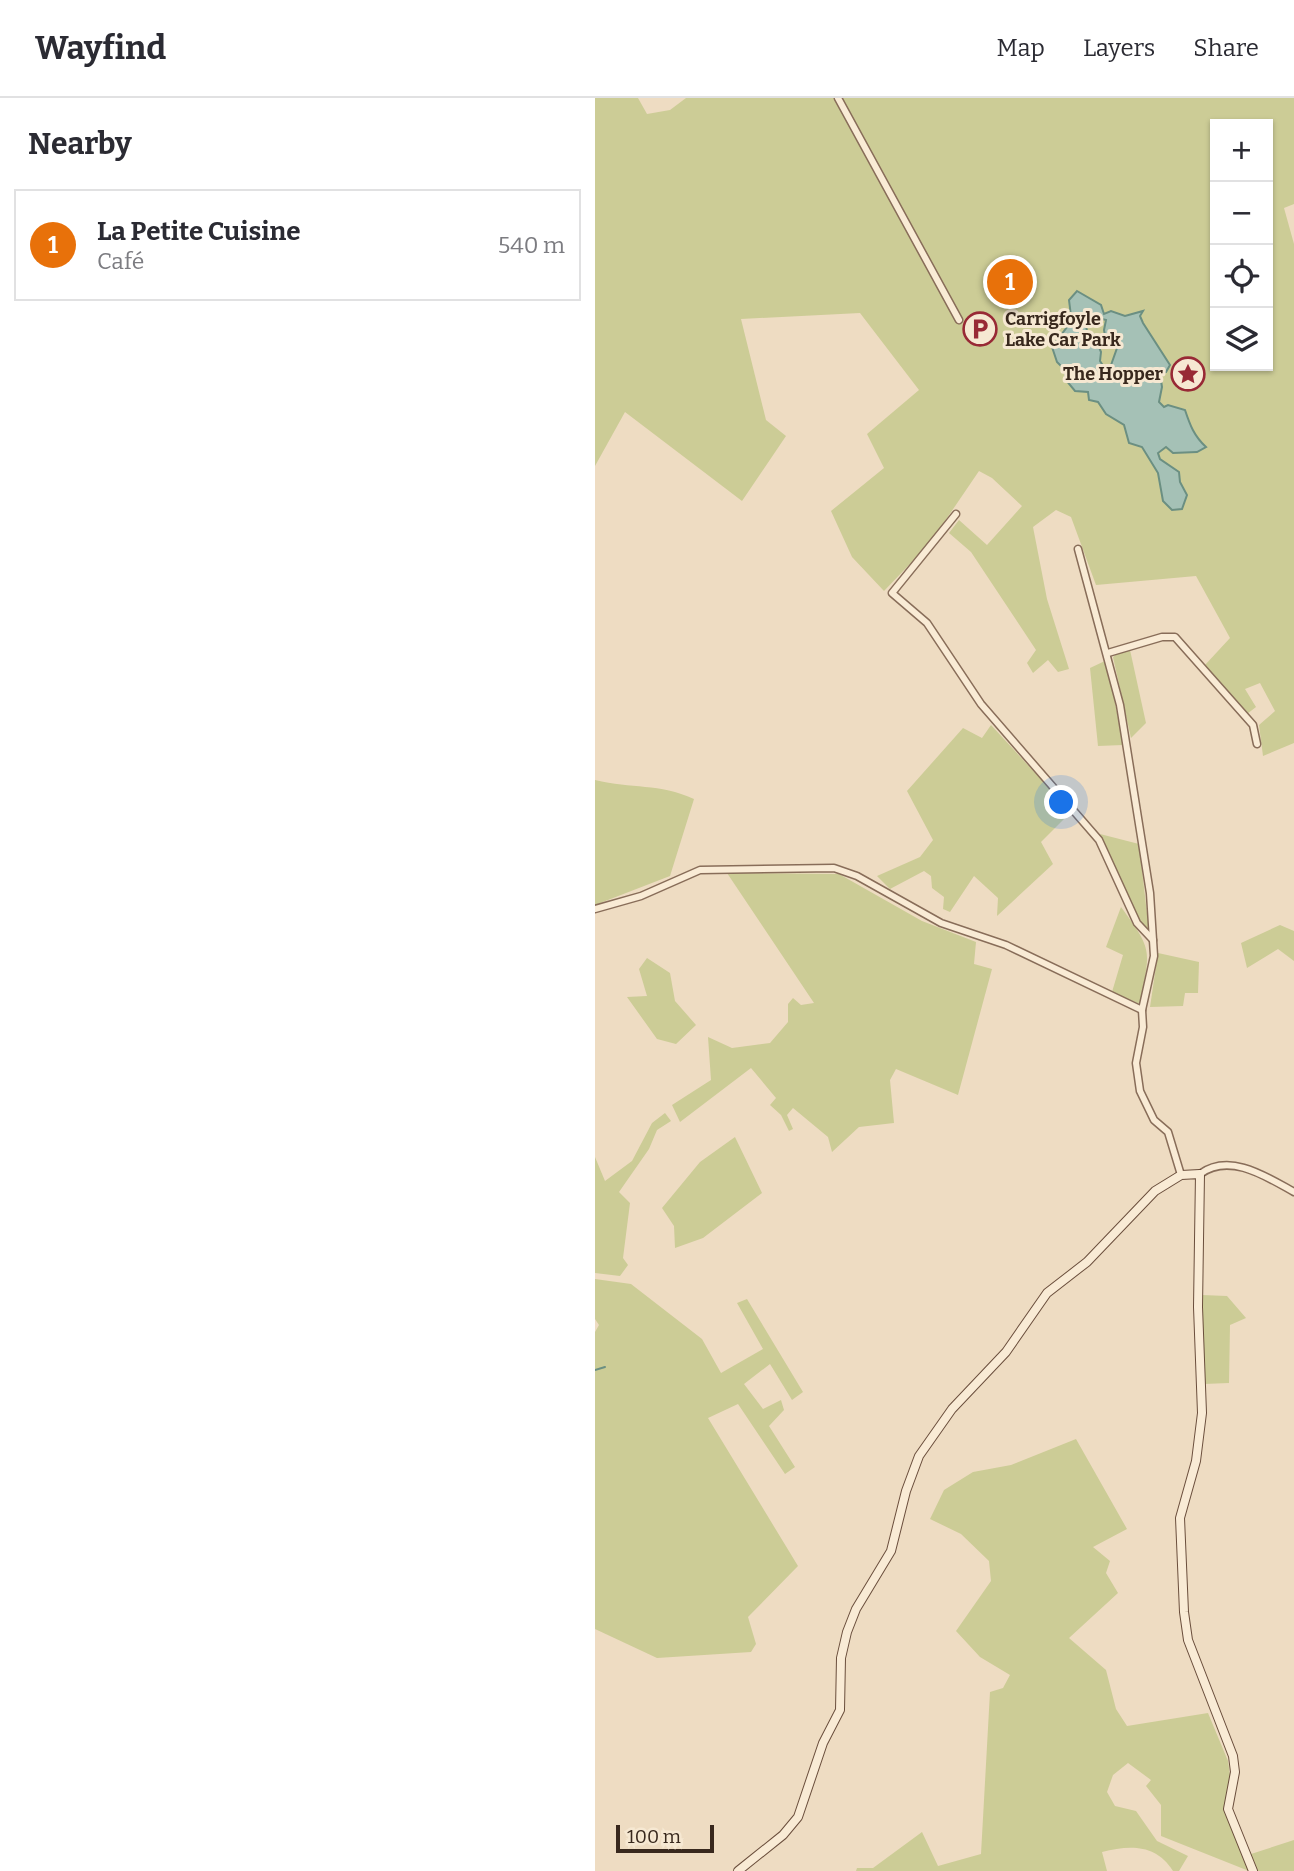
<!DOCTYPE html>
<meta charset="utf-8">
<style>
:root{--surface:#fff;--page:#f2f2f3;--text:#2b2b33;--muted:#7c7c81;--line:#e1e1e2;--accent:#982935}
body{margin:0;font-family:Bitter,serif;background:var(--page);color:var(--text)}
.controls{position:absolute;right:21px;top:21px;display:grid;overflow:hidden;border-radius:0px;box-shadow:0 2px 5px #0004}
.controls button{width:63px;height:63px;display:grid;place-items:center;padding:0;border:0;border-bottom:2px solid var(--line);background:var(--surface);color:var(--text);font:35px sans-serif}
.scale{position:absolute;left:21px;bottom:18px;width:98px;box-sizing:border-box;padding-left:7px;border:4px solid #38281d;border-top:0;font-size:19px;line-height:24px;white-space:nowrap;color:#38281d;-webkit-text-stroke:5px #f6e8d2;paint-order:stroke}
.you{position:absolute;left:467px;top:705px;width:24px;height:24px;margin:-18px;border:5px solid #fff;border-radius:50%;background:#1a73e8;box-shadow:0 0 0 10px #1a73e833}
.badge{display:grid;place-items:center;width:46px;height:46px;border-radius:50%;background:var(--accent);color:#fff;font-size:23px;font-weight:700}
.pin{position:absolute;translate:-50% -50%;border:4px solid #fff;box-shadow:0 2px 7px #0006}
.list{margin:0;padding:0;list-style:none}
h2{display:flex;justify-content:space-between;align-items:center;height:91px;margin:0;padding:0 28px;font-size:30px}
h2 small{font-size:23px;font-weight:400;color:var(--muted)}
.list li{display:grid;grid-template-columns:46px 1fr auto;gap:21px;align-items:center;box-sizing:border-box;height:112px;margin:0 14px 14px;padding:0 14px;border:2px solid var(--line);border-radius:0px}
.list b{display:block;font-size:26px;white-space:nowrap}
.list p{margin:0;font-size:23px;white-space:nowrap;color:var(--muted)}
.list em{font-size:23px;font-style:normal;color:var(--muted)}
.icon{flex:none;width:38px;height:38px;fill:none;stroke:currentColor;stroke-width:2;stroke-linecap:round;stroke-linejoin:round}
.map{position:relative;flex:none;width:699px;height:1773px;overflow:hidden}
header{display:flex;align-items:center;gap:42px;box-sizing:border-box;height:98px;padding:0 35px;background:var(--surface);border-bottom:2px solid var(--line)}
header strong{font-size:33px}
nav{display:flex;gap:38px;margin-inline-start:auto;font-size:24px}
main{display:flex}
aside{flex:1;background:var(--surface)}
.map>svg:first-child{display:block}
.green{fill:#cccc96;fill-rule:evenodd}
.water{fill:#a5c1b6;stroke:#6b8f82;stroke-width:2;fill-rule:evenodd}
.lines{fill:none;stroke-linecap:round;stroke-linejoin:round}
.stream{stroke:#6b8f82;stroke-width:2}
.street-casing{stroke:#886d59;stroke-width:9}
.secondary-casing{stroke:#6a4e3c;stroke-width:10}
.street{stroke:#f9ebd5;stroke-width:6}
.secondary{stroke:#f9ebd5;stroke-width:8}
.labels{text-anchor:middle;stroke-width:6;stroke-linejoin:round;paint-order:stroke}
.poi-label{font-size:18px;font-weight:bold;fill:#38281d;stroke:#f6e8d2;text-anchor:start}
</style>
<header>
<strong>Wayfind</strong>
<nav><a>Map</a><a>Layers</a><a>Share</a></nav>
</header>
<main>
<aside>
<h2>Nearby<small></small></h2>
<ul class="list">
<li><span class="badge" style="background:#e8710a">1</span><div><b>La Petite Cuisine</b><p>Café</p></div><em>540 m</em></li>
</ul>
</aside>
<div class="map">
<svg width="699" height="1773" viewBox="0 0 699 1773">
<rect width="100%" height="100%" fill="#eedcc2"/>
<g class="green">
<path d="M0,0H43L52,16L75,12L91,0H699V106L689,110L699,146V645L668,658L664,627L680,613L665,585L650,591L661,609L652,616L610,567L635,540L601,478L501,487L476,419L461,412L438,429L452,501L474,571L463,574L453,562L438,575L432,565L441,552L376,454L354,435L364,422L392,447L427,408L397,380L384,373L335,445L289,493L257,459L236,413L289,370L272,336L324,292L265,215L146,221L171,322L191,338L147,403L30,314L0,368ZM620,26H673V268H620Z"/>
<polygon points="535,552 551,625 536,640 518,559 526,553"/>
<polygon points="512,562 528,647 503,648 495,570"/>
<polygon points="396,627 476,714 446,744 458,766 402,818 403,800 379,778 355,814 348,811 349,799 337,790 336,778 329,773 295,791 282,778 325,759 338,742 312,693 368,630 387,640"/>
<path d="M0,682C37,691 64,685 99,701L75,778L0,807Z"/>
<polygon points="505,736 544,746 554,833 544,821"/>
<polygon points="132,775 244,776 327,823 381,844 379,866 397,871 363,997 301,971 295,982 299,1025 264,1029 237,1054 233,1039 198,1010 192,1017 198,1031 194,1033 186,1017 175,1007 181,1000 156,970 85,1024 77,1007 116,982 113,939 137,950 175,945 193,924 193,906 198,900 206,907 219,905"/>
<path d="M526,809C559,854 555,852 545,906L517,894L528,857L511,849Z"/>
<polygon points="685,827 699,833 699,863 683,851 652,870 646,845"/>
<polygon points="563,855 604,864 603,895 590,895 588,908 555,909"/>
<polygon points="52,860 75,875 80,903 101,927 81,946 62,941 32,899 52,898 44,871"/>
<polygon points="70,1015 76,1023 62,1032 54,1051 24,1094 35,1105 28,1160 33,1167 25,1178 0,1175 0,1059 10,1083 37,1063 57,1025"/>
<polygon points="140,1039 167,1095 108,1140 80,1150 79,1128 67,1110 105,1064"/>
<polygon points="0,1181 36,1186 107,1241 126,1275 168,1251 142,1205 152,1201 208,1294 197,1302 175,1266 149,1286 168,1311 186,1302 189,1312 174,1328 200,1369 190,1376 143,1306 113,1320 203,1468 153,1519 161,1546 156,1554 62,1560 0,1531 0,1234 4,1227 0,1221"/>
<polygon points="607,1197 632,1198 651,1220 635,1227 634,1285 609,1286"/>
<path d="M481,1341L532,1431L498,1449L515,1463L511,1475L523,1495L474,1540L511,1572L521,1611L532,1628L613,1615L633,1663L635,1677L629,1713L654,1773L566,1738V1707L551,1688L556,1682L533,1665L518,1677L512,1694L520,1708L541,1713L562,1743L593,1758L584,1773H578C561,1746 535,1747 507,1754L512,1773H261L262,1770H278L327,1734L343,1768L386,1756L395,1594L408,1590L415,1577L385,1559L361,1533L396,1483L394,1463L366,1436L335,1421L349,1392L378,1374L416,1367Z"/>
<polygon points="699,1742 699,1773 663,1773 656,1756"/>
</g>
<path class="water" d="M482,193L506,207L509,216L516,213L530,218L548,213L545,218L548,225L575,267L571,274L565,275L567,289L564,304L569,309L573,307L590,312C595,327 599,338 611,349L602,354L578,355L571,349L563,355L565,361L584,374L585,384L592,397L587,411L577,412L568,403L563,375L547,349L534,345L529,327L511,316L503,304L494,302L493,294L480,293L470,281V272L462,264L457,249L472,229L469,222L476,218L474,202ZM499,219L511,222L509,232L512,249L522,250L516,267L509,269L505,263L506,254L503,247L505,241L499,236L493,238L490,223Z"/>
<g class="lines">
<polyline class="stream" points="0,1272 10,1269"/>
<defs>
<g id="street">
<polyline points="243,0 364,222"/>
<polyline points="361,416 297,495 332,525 386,606 504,742 542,825 558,842"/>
<polyline points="483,451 525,607 555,795 559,858 547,912 548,929 541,965 545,993 559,1022 573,1034 586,1077"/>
<polyline points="513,555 567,539 580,539 658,627 662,646"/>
<polyline points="0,811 46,798 105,772 239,770 262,778 346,825 411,847 547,912"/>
<path d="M605,1076C635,1054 672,1079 699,1094"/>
</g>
<polyline id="secondary" points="143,1773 188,1737 203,1719 228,1645 245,1612 246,1560 252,1534 261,1511 296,1453 311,1393 324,1358 357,1311 411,1254 452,1195 492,1164 560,1093 586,1077 605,1076 603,1209 607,1315 601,1363 585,1420 589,1514 593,1542 638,1658 640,1674 633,1711 658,1773"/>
</defs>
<use href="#street" class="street-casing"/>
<use href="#secondary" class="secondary-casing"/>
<use href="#street" class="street"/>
<use href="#secondary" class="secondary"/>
</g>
<defs>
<symbol id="parking-ring" viewBox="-11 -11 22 22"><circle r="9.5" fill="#f6e8d2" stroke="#982935" stroke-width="1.5"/><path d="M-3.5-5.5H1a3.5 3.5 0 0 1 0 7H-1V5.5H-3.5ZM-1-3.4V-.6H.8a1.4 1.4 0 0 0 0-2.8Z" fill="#982935"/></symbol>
<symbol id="sight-ring" viewBox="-11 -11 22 22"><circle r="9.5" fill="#f6e8d2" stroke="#982935" stroke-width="1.5"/><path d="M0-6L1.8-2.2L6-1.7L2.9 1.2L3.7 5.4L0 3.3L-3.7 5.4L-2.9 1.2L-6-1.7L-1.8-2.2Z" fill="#982935"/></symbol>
</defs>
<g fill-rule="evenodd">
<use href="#parking-ring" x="366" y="212" width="38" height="38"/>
<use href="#sight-ring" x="574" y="257" width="38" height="38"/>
</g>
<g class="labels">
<g class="poi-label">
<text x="410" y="227">Carrigfoyle<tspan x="410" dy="21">Lake Car Park</tspan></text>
<text x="568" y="282" text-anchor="end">The Hopper</text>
</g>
</g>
</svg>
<div class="controls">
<button>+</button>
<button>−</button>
<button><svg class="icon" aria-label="locate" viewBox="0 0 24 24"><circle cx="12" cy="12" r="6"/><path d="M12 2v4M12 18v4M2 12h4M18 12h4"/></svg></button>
<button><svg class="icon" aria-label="layers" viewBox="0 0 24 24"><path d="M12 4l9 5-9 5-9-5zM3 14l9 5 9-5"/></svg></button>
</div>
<div class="scale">100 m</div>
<div class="you"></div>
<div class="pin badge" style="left:415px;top:184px;background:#e8710a">1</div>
</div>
</main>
